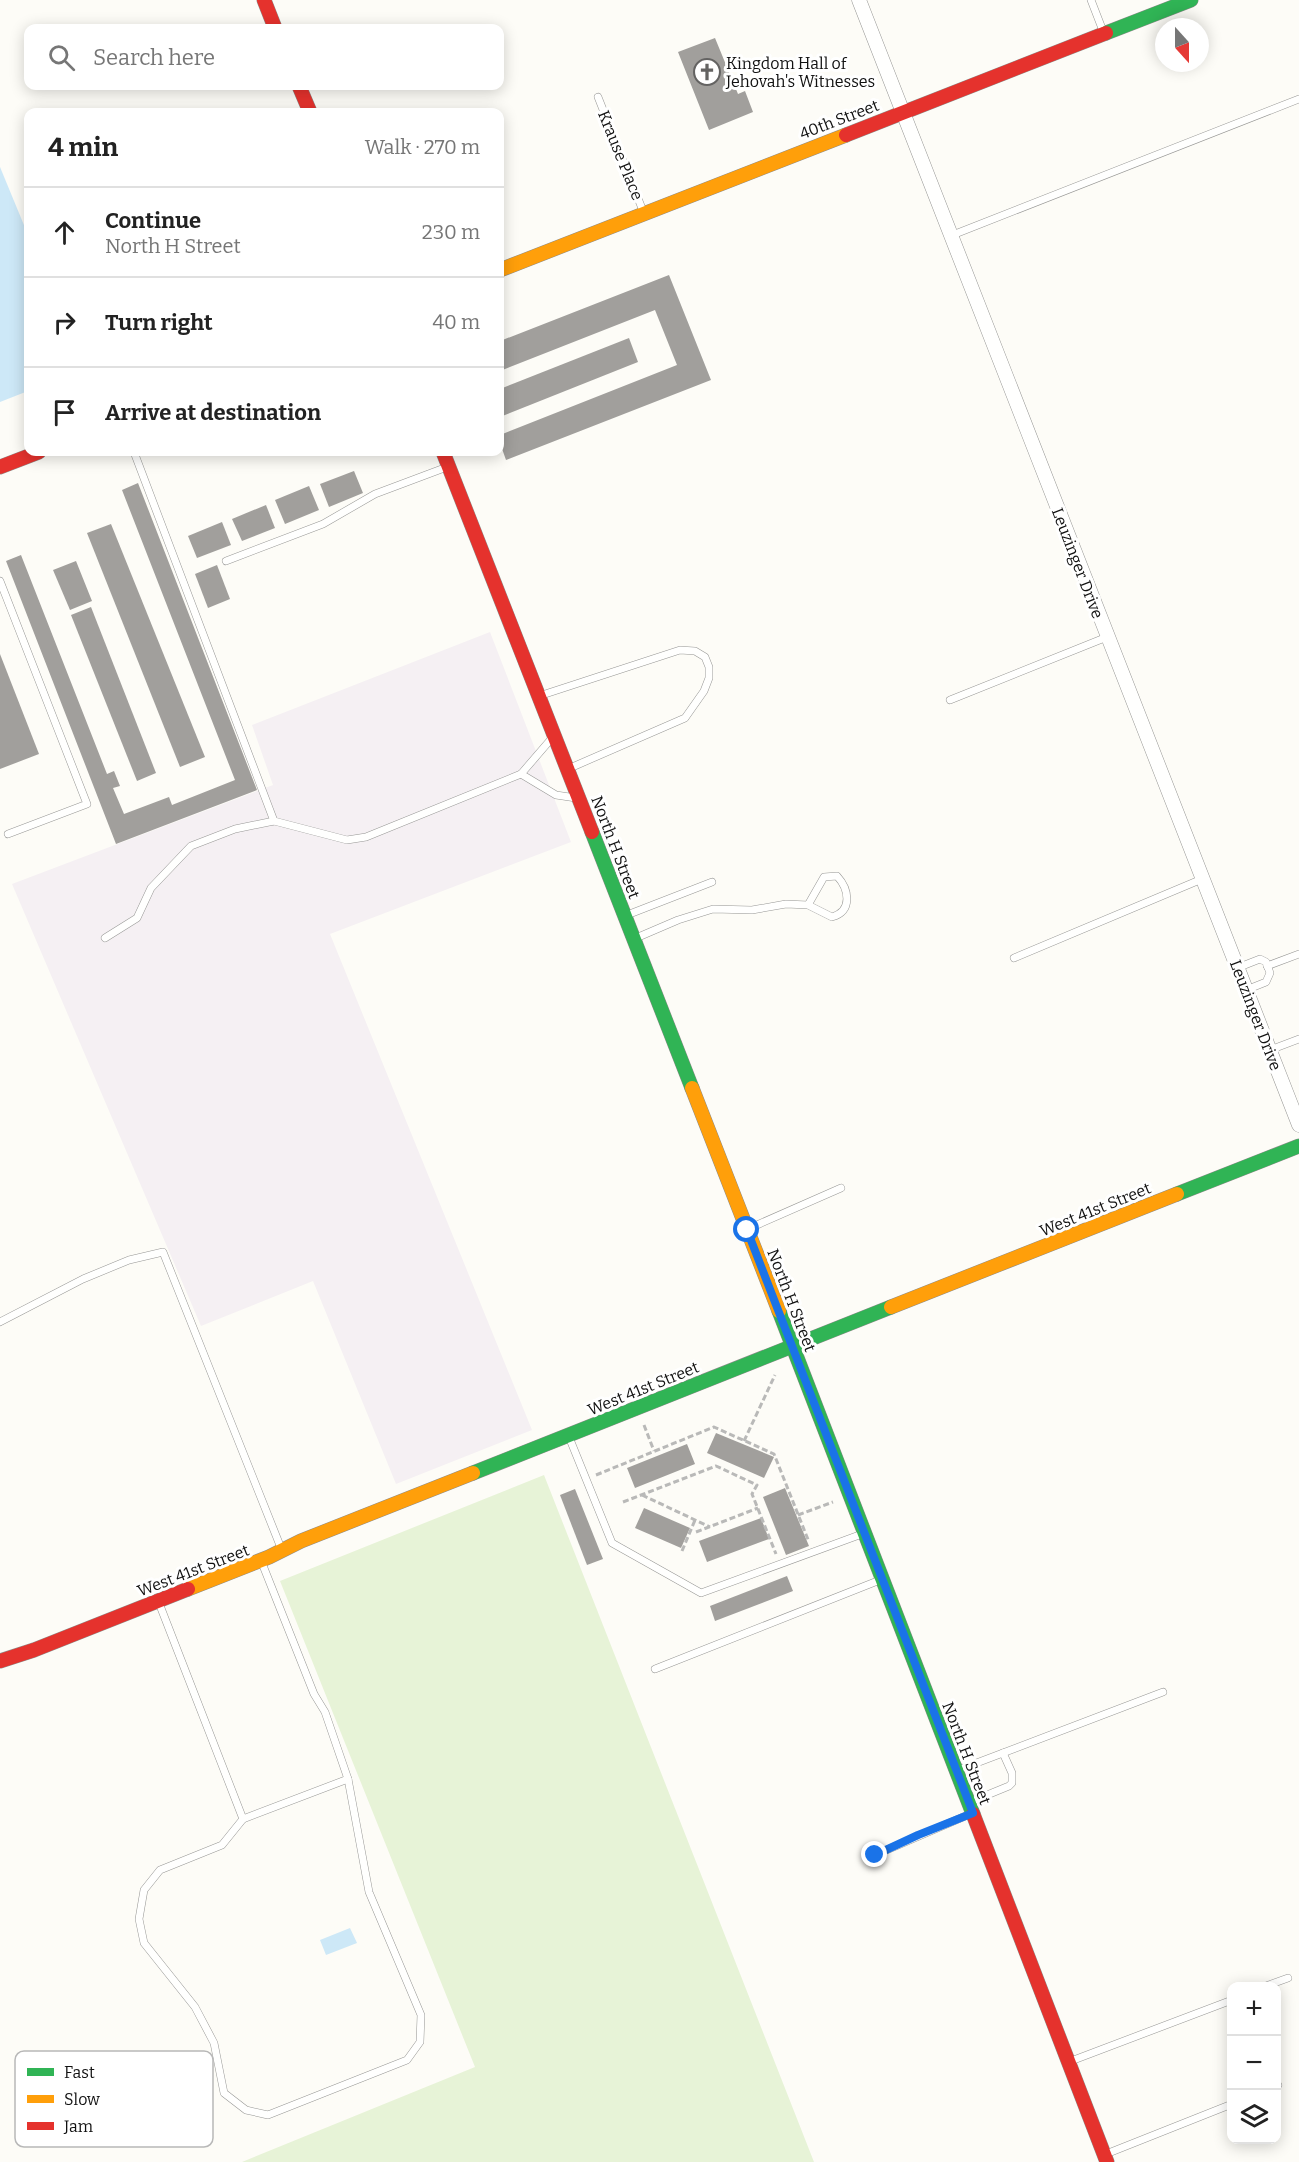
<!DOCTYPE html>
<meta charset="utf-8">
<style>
:root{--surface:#fff;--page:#f6f6f6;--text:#222;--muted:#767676;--line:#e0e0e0}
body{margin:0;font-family:Bitter,serif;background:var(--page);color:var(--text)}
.controls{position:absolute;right:18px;bottom:18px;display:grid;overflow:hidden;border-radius:12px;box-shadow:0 3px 15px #0003}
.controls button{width:54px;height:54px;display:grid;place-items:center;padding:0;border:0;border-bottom:2px solid var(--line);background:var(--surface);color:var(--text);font:30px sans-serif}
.compass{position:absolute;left:1155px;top:18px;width:54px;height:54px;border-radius:50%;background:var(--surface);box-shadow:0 3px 15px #0003;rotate:159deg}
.stop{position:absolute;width:18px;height:18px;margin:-14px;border:4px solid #1a73e8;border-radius:50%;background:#fff}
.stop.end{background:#1a73e8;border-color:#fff;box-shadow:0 2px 6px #0008}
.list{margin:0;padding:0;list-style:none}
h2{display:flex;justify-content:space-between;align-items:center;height:78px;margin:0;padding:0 24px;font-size:26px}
h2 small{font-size:20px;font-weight:400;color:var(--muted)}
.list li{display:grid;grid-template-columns:39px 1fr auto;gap:18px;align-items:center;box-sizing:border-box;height:90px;padding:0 24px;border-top:2px solid var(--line)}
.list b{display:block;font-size:22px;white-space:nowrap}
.list p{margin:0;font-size:20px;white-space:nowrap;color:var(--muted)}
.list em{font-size:20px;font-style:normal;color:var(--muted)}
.icon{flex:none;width:33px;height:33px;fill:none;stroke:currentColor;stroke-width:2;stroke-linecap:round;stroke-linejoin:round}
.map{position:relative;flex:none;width:1299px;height:2162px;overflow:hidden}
.search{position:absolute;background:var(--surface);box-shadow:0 3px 15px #0003;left:24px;top:24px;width:480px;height:66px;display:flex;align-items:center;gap:15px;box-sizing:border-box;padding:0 21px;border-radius:12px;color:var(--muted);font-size:22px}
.panel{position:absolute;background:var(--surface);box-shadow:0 3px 15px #0003;left:24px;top:108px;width:480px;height:348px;border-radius:12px}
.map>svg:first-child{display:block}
.industrial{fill:#f5f0f3}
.green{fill:#e7f3d7}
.water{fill:#cde8f7}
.building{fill:#a19f9c}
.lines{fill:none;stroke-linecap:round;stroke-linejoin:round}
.lane-casing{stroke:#979795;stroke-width:8}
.street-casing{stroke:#979795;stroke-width:15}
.fast-casing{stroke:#8e8d8b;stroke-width:15}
.slow-casing{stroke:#8e8d8b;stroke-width:15}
.jam-casing{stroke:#8e8d8b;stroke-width:15}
.path{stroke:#b9b9b8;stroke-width:3;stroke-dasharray:6 3;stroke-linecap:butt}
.lane{stroke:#fffffe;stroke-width:7}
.street{stroke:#fffffe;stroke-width:14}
.fast{stroke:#30b455;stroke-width:14}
.slow{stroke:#ff9f0a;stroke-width:14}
.jam{stroke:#e5322d;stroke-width:14}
.route{stroke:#1a73e8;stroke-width:8}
.labels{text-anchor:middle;stroke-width:6;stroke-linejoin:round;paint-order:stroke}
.poi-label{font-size:16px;fill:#111;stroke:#fff;text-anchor:start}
.street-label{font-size:16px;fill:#111;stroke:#fff}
.key{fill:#fff;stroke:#b8b8b8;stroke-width:1.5}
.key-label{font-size:16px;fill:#111}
</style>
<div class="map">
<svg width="1299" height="2162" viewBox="0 0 1299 2162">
<rect width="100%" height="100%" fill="#fdfcf7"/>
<polygon class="industrial" points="490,632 571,842 330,934 532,1430 396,1484 313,1281 201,1326 12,884 273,785 252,725"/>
<polygon class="green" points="544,1475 814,2162 242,2162 475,2067 280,1581"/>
<g class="water">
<polygon points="0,167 26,230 28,269 28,391 0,402"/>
<polygon points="350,1928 357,1943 326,1955 320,1940"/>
</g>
<g class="building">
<polygon points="715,38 738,94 745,91 753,112 709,130 678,52"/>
<polygon points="669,275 711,380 506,460 500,443 500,435 677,365 655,310 500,371 500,341"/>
<polygon points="629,338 638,362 500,417 500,389"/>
<polygon points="354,471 363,493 329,507 320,484"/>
<polygon points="138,483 257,790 116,844 6,561 21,555 107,774 114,771 120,786 113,788 124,814 169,797 172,805 235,780 122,490"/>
<polygon points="309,486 319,510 285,524 275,500"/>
<polygon points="266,505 275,528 242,541 232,519"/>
<polygon points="222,522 231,545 197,558 188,536"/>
<polygon points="111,524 205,757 180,767 87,533"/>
<polygon points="76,561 92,601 70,610 53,570"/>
<polygon points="217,565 230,599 208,608 195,574"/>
<polygon points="91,607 156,773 137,781 71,615"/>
<polygon points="0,654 39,754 0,769"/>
<polygon points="716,1433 774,1457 764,1478 707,1453"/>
<polygon points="687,1444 695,1464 635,1488 627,1468"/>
<polygon points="785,1488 809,1546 786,1555 763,1497"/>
<polygon points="575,1489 603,1559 587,1565 560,1495"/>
<polygon points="644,1508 690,1528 681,1548 635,1528"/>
<polygon points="761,1518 769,1539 707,1562 699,1541"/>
<polygon points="787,1576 793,1591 715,1621 710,1606"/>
</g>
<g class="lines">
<defs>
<g id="lane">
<polyline points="1091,0 1103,31"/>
<polyline points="598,97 643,211"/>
<polyline points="950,236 1299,99"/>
<polyline points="134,452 274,821"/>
<polyline points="226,561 323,524 375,494 447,467"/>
<polyline points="0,581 87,804 8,834"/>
<polyline points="539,696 680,650 695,651 705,657 709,667 709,678 704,691 685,718 570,768"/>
<polyline points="950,700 1107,637"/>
<polyline points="552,738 521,774 556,795 576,798"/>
<polyline points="627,915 712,882"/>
<polyline points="105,938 137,918 151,888 191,846 235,829 274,821 347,840 366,837 521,774"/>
<path d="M636,938L678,920L713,909L752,910L786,904L808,905L832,917C853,911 849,889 837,876L824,877L808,905"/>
<polyline points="1014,958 1202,879"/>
<polyline points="1267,966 1299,954"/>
<polyline points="1237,968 1260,959 1266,962 1270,973 1266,982 1246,990"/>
<polyline points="1270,1050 1299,1039"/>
<polyline points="750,1228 841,1188"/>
<polyline points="0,1322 83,1279 129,1260 163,1252 281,1548"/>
<polyline points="569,1437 612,1543 701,1593 862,1534"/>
<polyline points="159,1603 243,1819 222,1845 160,1870 144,1890 139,1919 144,1943 195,2007 214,2043 224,2093 246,2110 268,2115 407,2060 420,2042 421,2015 369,1892 348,1779 325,1712 314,1694 262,1563"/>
<polyline points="655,1669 880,1580"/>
<polyline points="958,1770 1163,1692"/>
<polyline points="970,1802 1009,1786 1012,1783 1012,1773 1003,1753"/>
<polyline points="243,1819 348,1779"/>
<polyline points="875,1855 970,1814"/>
<polyline points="1266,1986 1288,1978"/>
<polyline points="1071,2061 1232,2000"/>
<polyline points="1276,2086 1278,2085"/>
<polyline points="1106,2154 1232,2104"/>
</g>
<polyline id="street" points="859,0 1299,1125"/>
<g id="fast">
<polyline points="1106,33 1191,0"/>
<polyline points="592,832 692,1088"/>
<polyline points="1177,1194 1299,1146"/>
<polyline points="779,1311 973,1814"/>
<polyline points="473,1473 891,1307"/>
</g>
<g id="slow">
<polyline points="500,270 846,135"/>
<polyline points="692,1088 779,1311"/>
<polyline points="891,1307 1177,1194"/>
<polyline points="188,1589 269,1557 301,1541 473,1473"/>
</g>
<g id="jam">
<polyline points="264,0 275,28"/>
<polyline points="299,86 310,112"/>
<polyline points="846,135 1106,33"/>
<polyline points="443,452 592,832"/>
<polyline points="0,467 39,452"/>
<polyline points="0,1661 34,1650 188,1589"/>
<polyline points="973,1814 1107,2162"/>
</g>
</defs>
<use href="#lane" class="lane-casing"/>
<use href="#street" class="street-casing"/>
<use href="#fast" class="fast-casing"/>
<use href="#slow" class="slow-casing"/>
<use href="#jam" class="jam-casing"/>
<g class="path">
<polyline points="644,1425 654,1451"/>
<polyline points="744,1441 775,1375"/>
<polyline points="596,1475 714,1427 774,1454 809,1542"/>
<polyline points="642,1495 710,1527"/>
<polyline points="623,1502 716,1466 757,1485 752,1494 776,1554"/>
<polyline points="798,1515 833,1502"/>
<polyline points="696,1532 758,1508"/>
<polyline points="682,1551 695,1520"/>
</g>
<use href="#lane" class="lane"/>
<use href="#street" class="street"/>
<use href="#fast" class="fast"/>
<use href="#slow" class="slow"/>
<use href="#jam" class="jam"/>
</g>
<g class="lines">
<polyline class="route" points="747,1230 973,1813 918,1835 875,1855"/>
</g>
<defs>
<symbol id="church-ring" viewBox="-11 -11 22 22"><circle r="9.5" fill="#fff" stroke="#646362" stroke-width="1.5"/><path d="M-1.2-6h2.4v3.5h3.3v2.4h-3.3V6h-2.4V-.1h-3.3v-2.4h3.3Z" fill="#646362"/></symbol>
</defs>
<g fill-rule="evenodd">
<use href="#church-ring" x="692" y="57" width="30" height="30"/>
</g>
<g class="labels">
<g class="poi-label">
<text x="726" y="69">Kingdom Hall of<tspan x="726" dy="18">Jehovah's Witnesses</tspan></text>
</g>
<g class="street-label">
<text transform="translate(839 119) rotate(-21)" y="6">40th Street</text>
<text transform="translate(621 155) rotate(68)" y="6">Krause Place</text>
<text transform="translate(1078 563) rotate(69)" y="6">Leuzinger Drive</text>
<text transform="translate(616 847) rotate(69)" y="6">North H Street</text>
<text transform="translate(1256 1015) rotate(69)" y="6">Leuzinger Drive</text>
<text transform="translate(1095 1209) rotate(-22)" y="6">West 41st Street</text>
<text transform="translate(792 1300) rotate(69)" y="6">North H Street</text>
<text transform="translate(643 1388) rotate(-22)" y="6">West 41st Street</text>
<text transform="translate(193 1570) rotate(-21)" y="6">West 41st Street</text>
<text transform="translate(967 1753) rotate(69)" y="6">North H Street</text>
</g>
</g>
<rect x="15" y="2051" width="198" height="96" rx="9" class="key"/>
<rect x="27" y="2068" width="27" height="8" fill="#30b455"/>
<rect x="27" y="2095" width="27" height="8" fill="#ff9f0a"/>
<rect x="27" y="2122" width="27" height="8" fill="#e5322d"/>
<g class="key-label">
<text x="64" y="2078">Fast</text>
<text x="64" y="2105">Slow</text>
<text x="64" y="2132">Jam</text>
</g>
</svg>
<div class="controls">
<button>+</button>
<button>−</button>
<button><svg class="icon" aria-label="layers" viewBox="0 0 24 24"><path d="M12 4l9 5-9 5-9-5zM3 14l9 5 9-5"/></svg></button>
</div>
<svg class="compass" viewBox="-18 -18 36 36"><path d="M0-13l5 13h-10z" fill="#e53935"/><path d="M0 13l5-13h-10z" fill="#767676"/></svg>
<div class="stop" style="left:747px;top:1230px"></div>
<div class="stop end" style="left:875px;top:1855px"></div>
<div class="search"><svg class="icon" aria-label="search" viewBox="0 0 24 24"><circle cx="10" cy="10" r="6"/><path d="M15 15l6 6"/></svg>Search here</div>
<section class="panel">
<h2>4 min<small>Walk · 270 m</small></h2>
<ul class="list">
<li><svg class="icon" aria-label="ahead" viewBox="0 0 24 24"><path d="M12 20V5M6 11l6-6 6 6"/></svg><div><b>Continue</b><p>North H Street</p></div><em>230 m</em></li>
<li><svg class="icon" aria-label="right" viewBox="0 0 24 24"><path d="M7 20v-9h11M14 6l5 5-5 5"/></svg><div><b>Turn right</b></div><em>40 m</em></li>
<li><svg class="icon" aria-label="arrive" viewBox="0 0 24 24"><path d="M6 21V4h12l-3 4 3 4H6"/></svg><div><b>Arrive at destination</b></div></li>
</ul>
</section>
</div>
